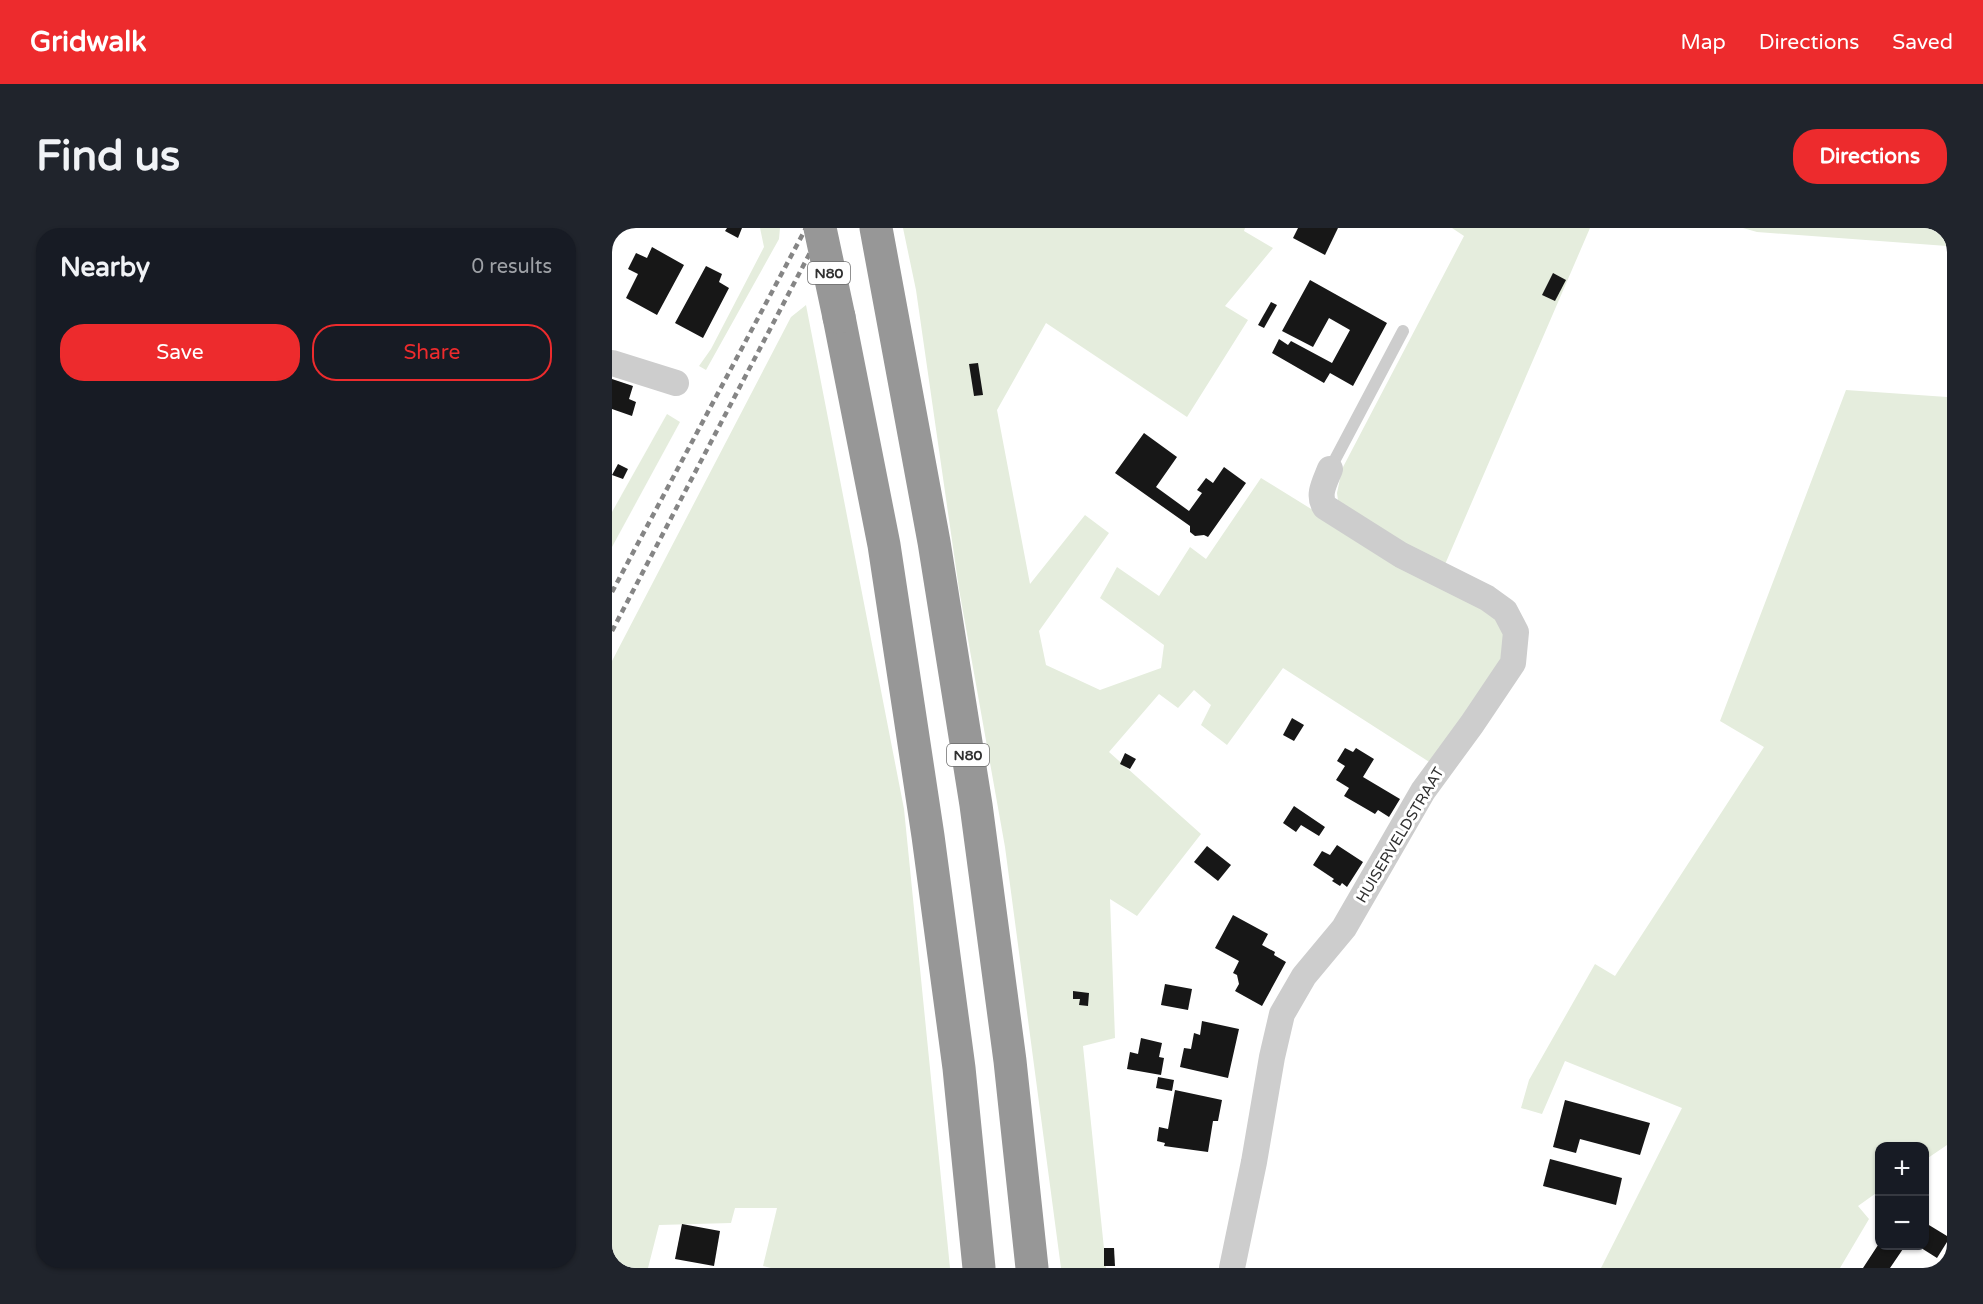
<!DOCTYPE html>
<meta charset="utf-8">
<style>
:root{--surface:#171b24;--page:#20242c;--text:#f1f3f6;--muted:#9ea1a6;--line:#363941;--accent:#ed2b2d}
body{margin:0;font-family:"Varela Round",sans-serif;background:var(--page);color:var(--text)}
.controls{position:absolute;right:18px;bottom:18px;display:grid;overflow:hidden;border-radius:12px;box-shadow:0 2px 4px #0004}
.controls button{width:54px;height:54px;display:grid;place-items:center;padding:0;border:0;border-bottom:2px solid var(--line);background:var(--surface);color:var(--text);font:30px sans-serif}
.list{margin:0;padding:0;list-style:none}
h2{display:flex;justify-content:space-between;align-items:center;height:78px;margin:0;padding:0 24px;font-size:26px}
h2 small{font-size:20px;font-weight:400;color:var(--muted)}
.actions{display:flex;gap:12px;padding:18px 24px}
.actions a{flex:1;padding:14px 0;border:2px solid var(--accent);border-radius:24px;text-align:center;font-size:21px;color:var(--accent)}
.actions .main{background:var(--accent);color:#fff}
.map{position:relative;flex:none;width:1335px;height:1040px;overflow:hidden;border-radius:24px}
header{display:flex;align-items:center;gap:36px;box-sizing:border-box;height:84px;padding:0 30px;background:var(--accent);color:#fff}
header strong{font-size:28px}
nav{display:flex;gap:33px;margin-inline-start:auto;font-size:21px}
.intro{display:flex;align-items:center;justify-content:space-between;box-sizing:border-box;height:144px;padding:0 36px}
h1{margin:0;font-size:42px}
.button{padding:15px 27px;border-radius:24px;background:var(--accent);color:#fff;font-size:21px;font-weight:700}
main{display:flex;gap:36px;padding:0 36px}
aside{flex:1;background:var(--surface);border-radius:24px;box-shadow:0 2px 4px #0004}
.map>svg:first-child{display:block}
.green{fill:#e5eddd}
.building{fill:#171717}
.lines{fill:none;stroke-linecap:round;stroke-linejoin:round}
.lane{stroke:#cdcdcd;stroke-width:12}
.street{stroke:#cdcdcd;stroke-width:26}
.highway{stroke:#979797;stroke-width:33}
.rail{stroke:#858585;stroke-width:4.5;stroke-dasharray:6 4.5;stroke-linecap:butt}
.highway-bridge{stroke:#979797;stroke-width:33}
.labels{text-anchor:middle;stroke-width:6;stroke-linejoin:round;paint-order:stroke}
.shield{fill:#fff;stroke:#6e6e6e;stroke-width:1.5}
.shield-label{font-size:14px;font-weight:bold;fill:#303030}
.street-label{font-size:15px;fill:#303030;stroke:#fff}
</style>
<header>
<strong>Gridwalk</strong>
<nav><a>Map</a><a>Directions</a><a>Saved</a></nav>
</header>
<div class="intro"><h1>Find us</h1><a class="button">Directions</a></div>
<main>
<aside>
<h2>Nearby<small>0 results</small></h2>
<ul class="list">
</ul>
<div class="actions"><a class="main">Save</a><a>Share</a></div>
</aside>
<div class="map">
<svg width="1335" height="1040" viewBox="0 0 1335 1040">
<rect width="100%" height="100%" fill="#fff"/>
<g class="green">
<polygon points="148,0 168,0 167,11 94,142 87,138 99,121 152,19"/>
<polygon points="291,0 633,0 632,3 661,20 613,78 636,92 575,189 434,95 385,182 418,356 473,287 497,305 427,403 434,437 488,462 549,440 552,417 488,370 505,339 547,368 578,319 594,331 649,250 730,300 887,387 898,418 822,537 671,440 615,517 589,497 599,477 582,462 566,480 547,466 497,524 589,606 525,688 498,671 503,810 471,818 494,1040 449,1040 393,619 347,361 304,62"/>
<polygon points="840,0 978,0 831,341 727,280 725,265 730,241 852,8"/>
<polygon points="1131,0 1335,0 1335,18 1145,4"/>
<polygon points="194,77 292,581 338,1040 159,1040 151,1038 165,980 123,980 119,995 47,997 36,1040 0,1040 0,433 179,89"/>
<polygon points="1234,162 1335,169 1335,917 1313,932 1312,918 1268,918 1267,963 1246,978 1257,991 1228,1040 989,1040 1070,880 953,833 930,886 909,880 917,852 983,736 1003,748 1152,519 1108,493"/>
<polygon points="55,186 68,194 0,319 0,284"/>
</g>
<g class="building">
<polygon points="115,0 130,0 126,10 113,3"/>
<polygon points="686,0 726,0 713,27 681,10"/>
<polygon points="40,19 72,37 45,87 14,70 26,46 16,41 24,25 35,30"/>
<polygon points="94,38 110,46 107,54 117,60 91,110 63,95"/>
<polygon points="941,45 954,52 943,73 930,67"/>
<polygon points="698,52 775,95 741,158 718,145 712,155 660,125 667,111 676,117 679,113 720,135 738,102 717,90 701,119 670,103"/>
<polygon points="659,74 665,77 652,100 646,97"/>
<polygon points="366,135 371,167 362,168 357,136"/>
<polygon points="0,151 21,158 17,171 24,174 20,188 0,181"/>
<polygon points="532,205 565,229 544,259 577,283 590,265 585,262 594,250 601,255 612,239 634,255 596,309 592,307 583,308 578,304 578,298 503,245"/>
<polygon points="6,236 16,241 11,251 0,247"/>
<polygon points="680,490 692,497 682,513 671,507"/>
<polygon points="733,520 741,524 744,520 762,531 751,549 788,571 777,589 766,582 763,586 732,568 737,560 724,552 733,538 725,533"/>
<polygon points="513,525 524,531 518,541 508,536"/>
<polygon points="682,578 713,599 707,608 689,597 684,604 671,595"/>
<polygon points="725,617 751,634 735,659 730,655 728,658 720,653 722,651 701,637 710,623 718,627"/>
<polygon points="595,618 619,637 606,653 582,634"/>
<polygon points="621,687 656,706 650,717 663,724 662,727 674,734 650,778 623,763 627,756 625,747 621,745 627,733 603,720"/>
<polygon points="553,756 580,761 576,782 549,777"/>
<polygon points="461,763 477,765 476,778 467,777 468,771 461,771"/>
<polygon points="590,793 627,801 616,850 568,839 572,820 579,821 582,805 588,807"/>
<polygon points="529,810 550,815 547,829 552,830 549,847 515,841 518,824 526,826"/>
<polygon points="546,849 562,852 560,863 544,860"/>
<polygon points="563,862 610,872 606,893 601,893 596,924 552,918 553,915 545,913 547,899 556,901"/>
<polygon points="953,872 1038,895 1028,927 968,911 964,925 941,919"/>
<polygon points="938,931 1010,950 1004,977 931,958"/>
<polygon points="1312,994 1335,1008 1335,1014 1325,1030 1306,1018 1312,1018"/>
<polygon points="70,996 108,1003 102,1038 63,1031"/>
<polygon points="1268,1014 1268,1018 1293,1018 1278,1040 1251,1040"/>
<polygon points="492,1020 502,1020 503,1038 492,1038"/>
</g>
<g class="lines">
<polyline class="lane" points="718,241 791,103"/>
<g class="street">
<polyline points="0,135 64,155"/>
<path d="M620,1040L642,934L660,829L670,786L692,748L732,700L811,563L860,496L901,435L904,404L893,383L875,370L789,327L713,279C705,267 713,254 718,241"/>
</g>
<g class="highway">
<polyline points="264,0 322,314 364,577 398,833 420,1040"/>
<polyline points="227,89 272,317 316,608 347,840 367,1040"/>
</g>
<g class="rail">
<polyline points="0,364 194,0"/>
<polyline points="0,403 211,0"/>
</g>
<polyline class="highway-bridge" points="208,0 227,89"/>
</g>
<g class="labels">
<g class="shield">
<rect x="196" y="34" width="42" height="22" rx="4.5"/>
<rect x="335" y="516" width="42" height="22" rx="4.5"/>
</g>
<g class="shield-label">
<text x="217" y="50">N80</text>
<text x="356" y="532">N80</text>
</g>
<g class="street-label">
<text transform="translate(788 607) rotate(-59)" y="5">HUISERVELDSTRAAT</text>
</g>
</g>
</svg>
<div class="controls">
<button>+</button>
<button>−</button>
</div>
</div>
</main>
